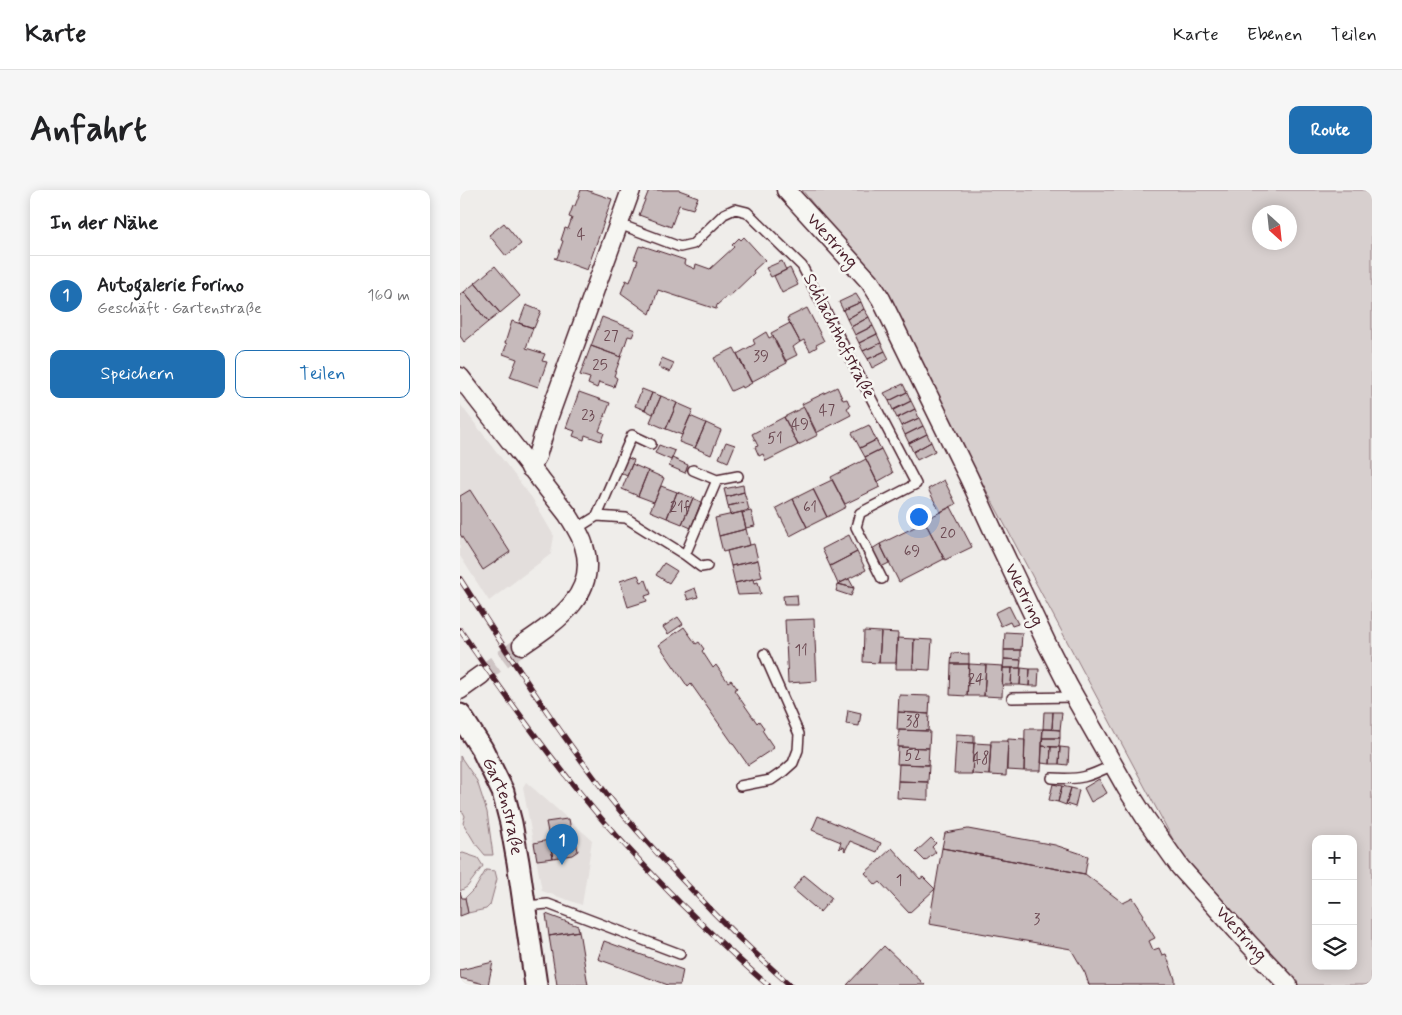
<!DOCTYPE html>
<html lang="de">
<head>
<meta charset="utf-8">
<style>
	:root { --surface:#fff; --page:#f6f6f6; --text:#202124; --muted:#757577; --line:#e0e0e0; --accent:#1f6fb2 }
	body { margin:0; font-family:Mynerve,sans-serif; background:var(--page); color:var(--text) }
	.controls { position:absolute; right:15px; bottom:15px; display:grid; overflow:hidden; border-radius:10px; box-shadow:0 2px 12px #0003 }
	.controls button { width:45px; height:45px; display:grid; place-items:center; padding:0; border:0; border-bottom:1px solid var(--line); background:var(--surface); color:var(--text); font:25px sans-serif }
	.compass { position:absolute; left:792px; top:15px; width:45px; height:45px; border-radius:50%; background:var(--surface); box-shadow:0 2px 12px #0003; rotate:153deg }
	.you { position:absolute; left:458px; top:326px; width:18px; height:18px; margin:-12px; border:4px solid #fff; border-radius:50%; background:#1a73e8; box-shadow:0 0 0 8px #1a73e833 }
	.badge { display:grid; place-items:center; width:32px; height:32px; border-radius:50%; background:var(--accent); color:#fff; font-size:16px; font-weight:700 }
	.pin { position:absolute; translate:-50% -41px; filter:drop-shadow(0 1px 2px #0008) }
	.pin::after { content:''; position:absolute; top:26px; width:18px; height:15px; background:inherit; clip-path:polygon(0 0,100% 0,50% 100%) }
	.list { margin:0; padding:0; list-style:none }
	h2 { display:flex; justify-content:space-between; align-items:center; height:65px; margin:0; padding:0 20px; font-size:21px }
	h2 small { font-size:16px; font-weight:400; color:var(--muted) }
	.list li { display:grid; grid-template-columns:32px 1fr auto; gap:15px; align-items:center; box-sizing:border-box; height:80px; padding:0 20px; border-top:1px solid var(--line) }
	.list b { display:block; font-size:19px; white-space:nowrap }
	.list p { margin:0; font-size:16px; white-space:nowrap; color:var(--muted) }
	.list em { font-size:16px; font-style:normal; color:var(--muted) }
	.actions { display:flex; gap:10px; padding:15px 20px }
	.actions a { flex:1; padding:11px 0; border:1px solid var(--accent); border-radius:10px; text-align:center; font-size:18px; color:var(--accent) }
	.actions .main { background:var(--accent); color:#fff }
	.icon { flex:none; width:28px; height:28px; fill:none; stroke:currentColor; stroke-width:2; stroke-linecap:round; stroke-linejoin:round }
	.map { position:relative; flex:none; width:912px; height:795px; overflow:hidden; border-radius:10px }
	header { display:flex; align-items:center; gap:30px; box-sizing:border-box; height:70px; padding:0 25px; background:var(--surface); border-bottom:1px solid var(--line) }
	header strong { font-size:24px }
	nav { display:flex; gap:28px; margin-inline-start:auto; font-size:18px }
	.intro { display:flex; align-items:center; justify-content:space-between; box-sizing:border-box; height:120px; padding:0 30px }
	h1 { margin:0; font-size:35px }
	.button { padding:12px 22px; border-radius:10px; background:var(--accent); color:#fff; font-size:18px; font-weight:700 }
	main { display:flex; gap:30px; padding:0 30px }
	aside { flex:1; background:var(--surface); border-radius:10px; box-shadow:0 2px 12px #0003 }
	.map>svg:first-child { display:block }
</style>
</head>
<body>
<header>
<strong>Karte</strong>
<nav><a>Karte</a><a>Ebenen</a><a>Teilen</a></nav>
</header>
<div class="intro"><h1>Anfahrt</h1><a class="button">Route</a></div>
<main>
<aside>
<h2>In der Nähe<small></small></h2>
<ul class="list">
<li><span class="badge">1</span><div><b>Autogalerie Forino</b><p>Geschäft · Gartenstraße</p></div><em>160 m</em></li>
</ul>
<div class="actions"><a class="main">Speichern</a><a>Teilen</a></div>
</aside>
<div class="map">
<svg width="912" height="795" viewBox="0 0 912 795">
	<rect width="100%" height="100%" fill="#efedea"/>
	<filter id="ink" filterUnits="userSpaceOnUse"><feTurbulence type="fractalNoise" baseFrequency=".02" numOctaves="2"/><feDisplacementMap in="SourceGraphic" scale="10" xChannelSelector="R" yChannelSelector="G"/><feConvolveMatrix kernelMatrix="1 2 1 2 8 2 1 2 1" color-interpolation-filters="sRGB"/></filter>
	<g filter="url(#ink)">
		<path fill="#e3dedc" d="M0,214L72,308L94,346L91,364L29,411L0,366Z
			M66,592L132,650L122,715L82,701L63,597Z"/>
		<path fill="#d7cfce" stroke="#90777c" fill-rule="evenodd" d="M342,0H912V791L908,795H838L803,760L725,672L414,90ZM799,22H829V52H799ZM856,649H893V776H856Z
			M0,566L17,591L27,622L33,665H25L15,653L3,633L5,626L3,622L0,621Z
			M3,663L18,668L23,676L7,697L0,701V664Z
			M26,680L35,681L37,689L30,715L26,719L8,723L5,708L16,697Z"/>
		<path fill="#c6babb" stroke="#4a1f2b" d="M121,0H126L152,9L127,80L94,68H97L103,51L101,50L105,38L108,39L112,28L109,27L113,16H115Z
			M189,0H219L238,7L233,19L219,15L211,37L179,25Z
			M44,33L61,54L46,66L29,45Z
			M284,47L305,70L293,81L294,83L269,107L267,106L257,115L256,119L198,100L190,124L161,103L166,90L170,92L178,70L174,69L179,56L183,57V56L225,70L224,74L235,79L236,74L250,79L274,57L272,55L279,48L281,50Z
			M322,71L326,80L311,87L306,78Z
			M35,76L60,106L40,123L15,93Z
			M330,78L338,95L322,103L314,86Z
			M15,93L40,123L28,132L4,102Z
			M4,102L28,132L4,152L0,146V105Z
			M396,104L401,112L383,120L379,112Z
			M401,112L404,119L387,129L383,120Z
			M66,115L81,121L74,138L59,133Z
			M347,118L364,151L356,155L357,157L350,161L344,150L340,152L327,128Z
			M404,119L409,127L391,137L387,129Z
			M142,127L175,140L172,147L168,146L161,167L131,156Z
			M409,127L413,136L395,145L391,137Z
			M52,131L73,138L66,158L85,164L82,171L87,172L78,197L50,187L57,169L43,164L47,154L45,153Z
			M330,133L340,152L333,157L337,165L325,171L311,143Z
			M413,136L417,144L399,153L395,145Z
			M306,142L309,148L313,146L327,173L291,192L277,164L295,154L293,150Z
			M417,144L421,153L403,161L399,153Z
			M421,153L425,161L408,169L403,161Z
			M131,156L161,167L154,186L157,188L154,197L139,192L137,198L128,194L130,188L120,185Z
			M274,158L292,193L283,198L282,196L271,201L254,168Z
			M425,161L429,169L412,178L408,169Z
			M202,168L214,173L210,182L198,177Z
			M443,194L447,202L429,211L424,203Z
			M377,197L383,210L387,209L390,216L387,218L391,225L356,243L342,214Z
			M182,199L192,203L185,220L175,216Z
			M119,202L150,213L139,241L144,243L141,251L125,245L124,250L113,246L115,241L106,238Z
			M447,202L451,211L433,220L429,211Z
			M192,203L201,206L193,224L185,220Z
			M201,206L217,213L206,239L190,232Z
			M451,211L455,219L437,228L433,220Z
			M217,213L233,220L222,245L206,239Z
			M344,217L358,245L338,255L324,227Z
			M455,219L459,228L441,236L437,228Z
			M230,226L246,233L235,258L219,252Z
			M324,227L338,255L306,271L303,264L299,266L295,257L298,256L292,244Z
			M459,228L463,236L445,245L441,236Z
			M246,233L261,240L251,265L235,258Z
			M409,235L416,250L400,258L392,243Z
			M463,236L467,244L449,253L445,245Z
			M467,244L471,252L453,262L449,253Z
			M416,250L421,259L405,267L400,258Z
			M266,252L275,255L268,272L259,268Z
			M471,252L475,261L457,270L453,262Z
			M199,255L215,261L211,270L195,263Z
			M421,259L433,283L417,292L405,267Z
			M165,267L174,270L167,286L159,282Z
			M212,268L228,275L225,283L209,276Z
			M406,269L420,297L385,314L371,287Z
			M172,274L188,281L178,306L162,299Z
			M188,281L204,288L194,312L178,306Z
			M372,290L386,317L367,327L353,299Z
			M484,290L496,314L480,322L468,299Z
			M283,295L284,302L266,307L264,299Z
			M201,296L217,302L207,328L190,321Z
			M353,299L367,327L347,337L333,309Z
			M10,300L50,362L23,380L0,344V306Z
			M217,302L233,308L222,334L207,328Z
			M284,302L287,312L268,316L266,307Z
			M233,308L241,312L231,338L222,334Z
			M333,309L347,337L330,346L316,318Z
			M287,312L289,320L270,325L268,316Z
			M491,317L512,357L485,370L464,330Z
			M291,321L295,336L286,338L282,323Z
			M282,322L286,339L259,346L255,328Z
			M465,332L484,369L439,392L420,354Z
			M286,339L290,355L263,362L259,346Z
			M389,345L397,362L370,376L362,359Z
			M294,354L298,370L271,376L267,361Z
			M420,354L429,373L421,377L412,359Z
			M397,362L406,380L378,394L370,376Z
			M298,370L302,387L275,393L271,376Z
			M204,373L217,381L209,393L196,385Z
			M178,385L181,392L186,390L191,404L185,406L187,411L168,417L160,391Z
			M293,389L294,393L298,392L301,404L278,405L275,393Z
			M389,389L394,398L378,394Z
			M378,394L394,398L391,406L376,401Z
			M235,398L238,407L228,410L225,402Z
			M337,405L338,415H324L323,406Z
			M549,416L558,434L552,436L550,432L541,436L535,423Z
			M218,427L223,434L208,444L203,437Z
			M354,429L357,491L328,493L325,430Z
			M224,437L236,454L239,452L244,459L242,461L253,478L256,475L268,492L271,490L277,498L274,500L297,533L299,531L304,538L302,540L314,558L288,575L231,494L228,497L199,455Z
			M404,441L421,442L419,473L403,472Z
			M421,442L438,443L436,473H419Z
			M545,442L562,443L561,460H544Z
			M437,448L454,449L453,479H436Z
			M454,449L472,450L470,480L453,479Z
			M544,460H561V470L544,469Z
			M492,463L509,464V474H491Z
			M544,469L561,470L560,478H543Z
			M491,474H509L507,506L490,505Z
			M509,474L526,475L524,506H507Z
			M526,475L543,476L542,507L524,506Z
			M543,478H552L551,495H542Z
			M552,478H561L560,495H551Z
			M561,478L570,479L569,496L560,495Z
			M570,479H579L578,496H569Z
			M439,505L470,506L469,524L438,522Z
			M388,520L401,523L399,536L386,534Z
			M438,522L469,524L468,541L437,540Z
			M584,522H593L592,539H583Z
			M593,522H602L600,540L592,539Z
			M565,539H583L581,581H564Z
			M583,539L600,540V548H582Z
			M439,540L470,541L469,558L438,557Z
			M496,544L514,545V553L496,552Z
			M582,548H600L599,557L582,556Z
			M548,549L565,550L564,581L547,580Z
			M531,551H548L546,586L529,585Z
			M496,552L514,553L512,584H494Z
			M514,553L531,554L529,585L512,584Z
			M582,556L591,557L590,574L581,573Z
			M438,557L469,558L468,575L437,574Z
			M591,557H600L599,574H590Z
			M600,557L609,558L608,575L599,574Z
			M439,574L469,575L468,592L438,591Z
			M639,589L647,603L631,612L624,598Z
			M438,591L468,592V610L437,608Z
			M593,594L602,596L598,612L589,610Z
			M602,596L611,598L606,615L598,612Z
			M611,598L619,600L615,617L606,614Z
			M358,626L421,653L417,662L390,651L385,661L384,660L385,658L381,657L380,659L379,658L381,652L352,640Z
			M107,629H109L112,646H115L118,661L112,665L93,668L86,632Z
			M508,639L595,655L628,666L625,684L482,658L485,643Z
			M471,648L476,653L472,657L476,662L465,671L456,662Z
			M89,650L93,668L77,670L74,653Z
			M432,658L460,689L463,687L475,699L449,723L420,692L416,695L405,683Z
			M482,658L625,684L663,713L673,708L684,725L682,726L695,748L689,751L693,760L699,758L702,765L706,764L715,789V795H629L625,783L611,759L469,734Z
			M344,685L372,708L360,722L333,699Z
			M0,702L2,708H5L8,723L0,726Z
			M86,724L118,736L119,741L89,746Z
			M119,741L128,795H97L89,746Z
			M144,751L223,780L220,795H208L138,769Z
			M424,756L465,795H387Z
			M33,772L28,795L0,788V780Z"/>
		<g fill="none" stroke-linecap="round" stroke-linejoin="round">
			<path stroke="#cec4c4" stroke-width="18" stroke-dasharray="18 9" stroke-linecap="butt" d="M21,485L62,455"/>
			<defs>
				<path id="service" d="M159,34L220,57L233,54L264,24L275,19L287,22L342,76L456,294L400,323L396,337L422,389
					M257,290L278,286
					M137,326L166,328L225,365L257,290L233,280
					M116,339L137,326L172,245L191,254
					M225,365L241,377L247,376
					M552,508L615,507
					M592,588C621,590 628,587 653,575
					M280,596L311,590L324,581L333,573L338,560L339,544L304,464
					M65,716L88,714L220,764"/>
				<path id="minor" d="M326,0L410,92L421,109L509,288L537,349L587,454L609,497L667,599L686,629L720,677L789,754L828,795
					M0,187L108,325C114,335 121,345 124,356C139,404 96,432 62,455
					M70,278L77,266L89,226L171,0
					M0,500L21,485"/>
				<g id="tertiary">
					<path id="s1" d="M0,525L22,559L43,602L51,633L58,672L76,795"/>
				</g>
			</defs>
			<use href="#service" stroke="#4a1f2b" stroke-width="12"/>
			<use href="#minor" stroke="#4a1f2b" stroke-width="21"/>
			<use href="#tertiary" stroke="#4a1f2b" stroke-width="25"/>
			<use href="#service" stroke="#f6f6f2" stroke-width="9"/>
			<use href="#minor" stroke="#f6f6f2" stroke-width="18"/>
			<use href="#tertiary" stroke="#f6f6f2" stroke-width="21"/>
			<defs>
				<path id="rail" d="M0,389C48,463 95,538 149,607C176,641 205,672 235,703C265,735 297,766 330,795
					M0,440C42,501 86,563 134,620C161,652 190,682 219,712C248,740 277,769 308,795"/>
			</defs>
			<use href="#rail" stroke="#4a1f2b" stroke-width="5.5"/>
			<use href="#rail" stroke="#f6f6f2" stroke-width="4" stroke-dasharray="11" stroke-linecap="butt"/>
		</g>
	</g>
	<g text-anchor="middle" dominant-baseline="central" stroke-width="5" stroke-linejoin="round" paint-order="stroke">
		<g font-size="15" fill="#69464f">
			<text x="121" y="45">4</text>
			<text x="151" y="147">27</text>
			<text x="301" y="167">39</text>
			<text x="140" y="176">25</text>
			<text x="367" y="221">47</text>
			<text x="128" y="226">23</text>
			<text x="340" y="235">49</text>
			<text x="315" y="249">51</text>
			<text x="220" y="318">21f</text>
			<text x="350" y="318">61</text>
			<text x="488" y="344">20</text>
			<text x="452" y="362">69</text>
			<text x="341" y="461">11</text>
			<text x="516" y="490">24</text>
			<text x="453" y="532">38</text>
			<text x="453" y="566">52</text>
			<text x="521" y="569">48</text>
			<text x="439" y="691">1</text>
			<text x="577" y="730">3</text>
		</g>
		<g font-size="18" fill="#4a1f2b" stroke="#f6f6f2">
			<text transform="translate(372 51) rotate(48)">Westring</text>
			<text transform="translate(379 146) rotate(63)">Schlachthofstraße</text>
			<text transform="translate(564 405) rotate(64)">Westring</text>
			<text stroke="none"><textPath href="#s1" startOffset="102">Gartenstraße</textPath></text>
			<text transform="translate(781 744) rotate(48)">Westring</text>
		</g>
	</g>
</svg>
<div class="controls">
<button>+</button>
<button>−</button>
<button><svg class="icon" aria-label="layers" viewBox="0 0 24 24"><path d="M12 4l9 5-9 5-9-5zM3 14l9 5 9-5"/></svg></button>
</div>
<svg class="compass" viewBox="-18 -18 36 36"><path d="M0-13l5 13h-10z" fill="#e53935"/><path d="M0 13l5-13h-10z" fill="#757577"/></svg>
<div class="you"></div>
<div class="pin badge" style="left:102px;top:675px">1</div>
</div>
</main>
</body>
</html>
